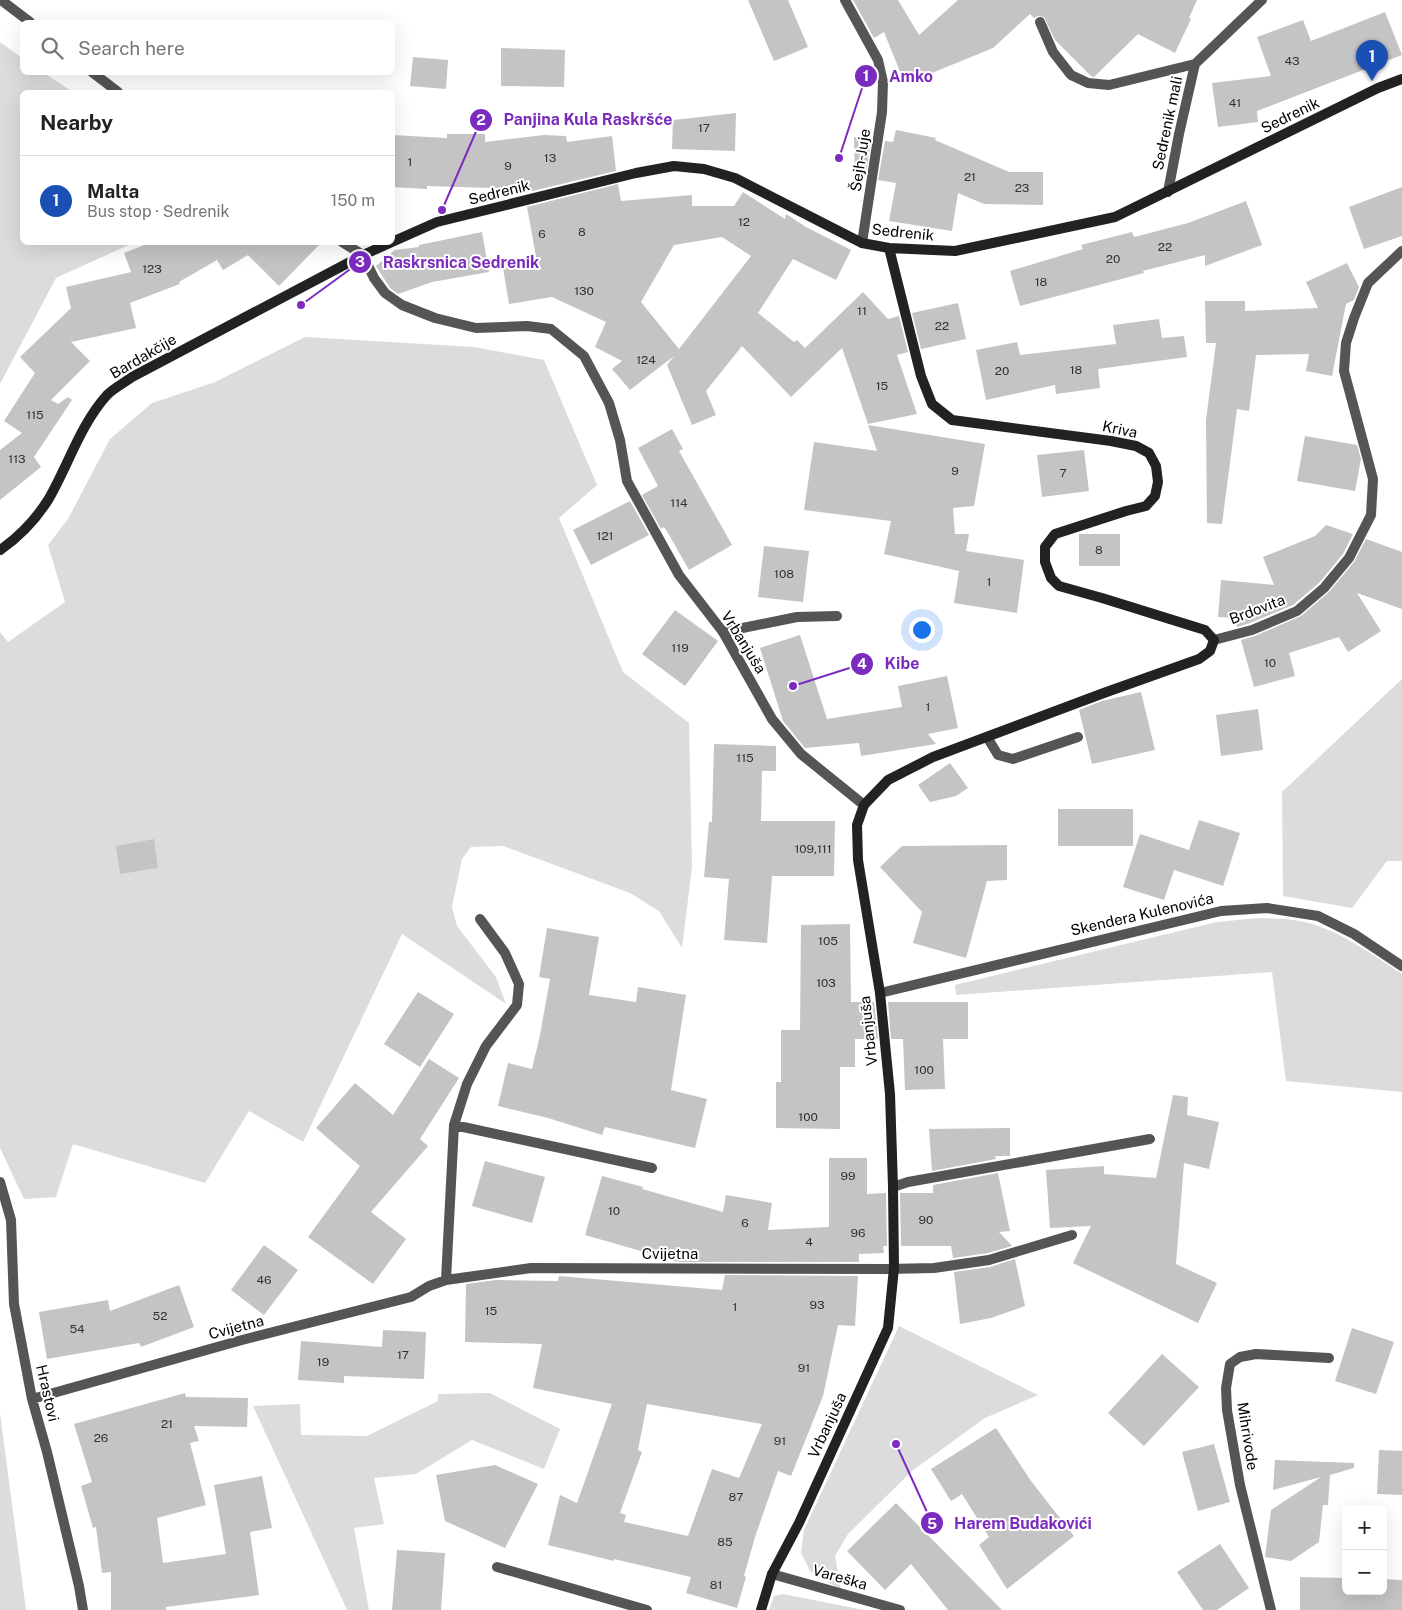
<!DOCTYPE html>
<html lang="en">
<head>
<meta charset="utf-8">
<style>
	:root { --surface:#fff; --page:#f2f2f2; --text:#222; --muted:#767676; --line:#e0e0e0; --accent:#2563eb }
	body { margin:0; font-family:"Public Sans",sans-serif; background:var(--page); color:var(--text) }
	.controls { position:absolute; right:15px; bottom:15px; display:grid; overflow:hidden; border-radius:8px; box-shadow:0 5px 20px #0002 }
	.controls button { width:45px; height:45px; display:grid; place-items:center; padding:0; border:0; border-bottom:1px solid var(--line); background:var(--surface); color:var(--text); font:25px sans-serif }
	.you { position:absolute; left:921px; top:629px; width:18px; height:18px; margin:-12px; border:4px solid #fff; border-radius:50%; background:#1a73e8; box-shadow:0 0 0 8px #1a73e833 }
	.badge { display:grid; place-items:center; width:32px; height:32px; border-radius:50%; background:var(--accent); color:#fff; font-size:16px; font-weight:700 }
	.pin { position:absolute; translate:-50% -41px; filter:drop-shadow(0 1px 2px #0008) }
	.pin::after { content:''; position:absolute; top:26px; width:18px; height:15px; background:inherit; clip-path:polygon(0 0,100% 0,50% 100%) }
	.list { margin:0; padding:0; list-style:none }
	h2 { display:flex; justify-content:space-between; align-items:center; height:65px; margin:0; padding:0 20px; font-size:21px }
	h2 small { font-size:16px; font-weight:400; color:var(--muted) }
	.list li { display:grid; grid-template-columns:32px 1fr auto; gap:15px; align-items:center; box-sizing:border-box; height:90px; padding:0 20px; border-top:1px solid var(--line) }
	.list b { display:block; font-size:19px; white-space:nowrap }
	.list p { margin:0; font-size:16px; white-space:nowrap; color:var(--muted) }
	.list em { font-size:16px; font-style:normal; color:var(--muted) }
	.icon { flex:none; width:28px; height:28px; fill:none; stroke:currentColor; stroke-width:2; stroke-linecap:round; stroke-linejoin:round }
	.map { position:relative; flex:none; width:1402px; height:1610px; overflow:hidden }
	.search { position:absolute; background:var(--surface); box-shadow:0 5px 20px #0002; left:20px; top:20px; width:375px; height:55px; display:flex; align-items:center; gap:12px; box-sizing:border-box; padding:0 18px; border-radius:8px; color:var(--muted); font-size:19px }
	.panel { position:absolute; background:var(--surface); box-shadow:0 5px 20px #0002; left:20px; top:90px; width:375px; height:155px; border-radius:8px }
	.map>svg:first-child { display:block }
</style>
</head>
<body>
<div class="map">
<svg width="1402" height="1610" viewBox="0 0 1402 1610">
	<rect width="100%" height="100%" fill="#fff"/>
	<path fill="#dcdcdc" d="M0,42L22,58V72L44,73L73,92H22V242L133,243L56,278L0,384Z
		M305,337L474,347L544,360L597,485L559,518L623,672L689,723L692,867L682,948L659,911L630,893L503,846L471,847L462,859L452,907L457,926L496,977L506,1004L402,934L303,1142L249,1111L205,1183L73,1144L56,1197L24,1199L0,1148V632L8,642L65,602L48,545L68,519L110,439L152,403L215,382Z
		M1402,679V861H1387L1352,908L1283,896L1282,792Z
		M1258,918C1271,919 1286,918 1300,921C1337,928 1371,954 1402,974V1092L1286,1081L1272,972L956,995L955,985L1217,922Z
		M899,1326L1038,1395L985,1418L912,1471L848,1534L835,1556L841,1590L810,1571L801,1553L804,1530Z
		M490,1393L560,1429L544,1469L472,1440L416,1474L374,1478L384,1524L354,1528L369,1610H347L253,1406L300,1404L301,1435L367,1436L438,1401V1394Z
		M0,1413L26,1610H0Z
		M783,1594L864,1610H769L774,1596Z"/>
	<path fill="#c4c4c4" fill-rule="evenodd" d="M748,0H788L808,47L774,61Z
		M853,0H898L919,35L958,0H1197L1189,18L1191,19L1175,53L1138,34L1094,77L1091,76L1055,40L1044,17L1038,16L1034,18L1030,14L993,48L905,84L884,32L874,38Z
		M1385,12L1402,55L1257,111L1258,122L1218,127L1212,83L1271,76L1257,37L1303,20L1311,41Z
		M501,48L565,50L564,87L501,86Z
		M413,57L448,60L446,89L410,86Z
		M736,113L735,151L672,149L673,120Z
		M896,130L936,138L935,140L1009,172H1043V205L984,204L958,193L952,231L889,221L896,183L878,180L885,141L893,142Z
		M447,134H485V142L544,135L566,136L567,142L612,136L616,171L524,193L523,187L490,188L427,186V189L392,187V135L447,138Z
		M854,137L871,139L865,179L855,177Z
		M618,184L621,201L692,195V206H734L743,192L785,219L786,214L806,227L851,250L836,280L793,259L758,313L794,342L797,340L805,348L863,292L888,319L899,316L908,352L897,355L917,414L868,424L842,348L791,397L742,346L706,391L716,415L692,425L667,365L674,356L630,390L612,369L622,361L595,347L606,322L552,297L509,304L503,268L537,262L527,207ZM722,237L751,256L679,349L641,302L674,245Z
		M1402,187V236L1364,249L1349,207Z
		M1246,201L1262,245L1205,266V255L1143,271L1144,273L1020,306L1010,271L1083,249L1081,245L1132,232L1134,237L1188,223Z
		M482,232L489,272L432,282L398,294L390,288L376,266L395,250L419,247V245Z
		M152,242H322L279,286L248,255L223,270L217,260L179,282L180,284L130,303L136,328L71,342L90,361L51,400L58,404L68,397L72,400L34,457L41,467L0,500V450L22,433L4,421L35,373L20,357L71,308L66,287L131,272L124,253Z
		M1347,263L1359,287L1354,300L1346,304L1332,376L1306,371L1309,354L1256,355L1249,411L1237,409L1222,524L1207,523L1206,420L1216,343H1206L1205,301H1245V311L1318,308L1306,282Z
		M958,303L966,339L921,349L912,313Z
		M1159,319L1162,338L1184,336L1187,357L1098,369L1100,388L1056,394L1055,385L986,400L976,350L1017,342L1020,355L1116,344L1113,325Z
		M868,425L985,444L974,506L953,508L955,534H969L966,551L1024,560L1017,613L954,603L959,571L884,554L891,521L804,510L814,442L877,451Z
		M672,429L683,449L679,451L732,545L689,570L668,533L664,527L661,529L642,495L658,486L638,448Z
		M1305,436L1357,445L1361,459L1355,491L1297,481Z
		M1084,450L1089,491L1042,497L1037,455Z
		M630,501L649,535L591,565L573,530Z
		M1326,525L1353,534L1343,554L1319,583L1293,605L1250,623L1237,627L1235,618L1218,617L1221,580L1274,585L1263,557L1315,536Z
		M1079,534H1120V566H1079Z
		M1366,539L1402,552V609L1357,593L1381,631L1348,652L1339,637L1289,653L1295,676L1254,687L1241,640L1255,636L1301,616L1329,592L1354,562Z
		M764,546L809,551L803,602L758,597Z
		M675,610L718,641L685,686L642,654Z
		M800,635L827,719L902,707L898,686L947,676L958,728L928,734L936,744L861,756L859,743L805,748L783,721L760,648Z
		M1141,692L1155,750L1092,764L1079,710L1102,701Z
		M1258,709L1263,750L1221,756L1216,715Z
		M714,744L776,746V771H762L761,821H835L834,876H772L767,943L724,940L729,879L704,877L709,822H712Z
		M950,763L968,788L956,796L930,802L918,785Z
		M1058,809H1133V846H1058Z
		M1199,820L1240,833L1223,886L1174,870L1164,900L1123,887L1140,834L1189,850Z
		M154,839L158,868L120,874L116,846Z
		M1007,845V880L987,881L966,958L913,943L922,912L880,867L902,846Z
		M850,924L851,1002H874L878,1039H855V1067H840V1129L776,1128V1082H781V1030H800L801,925Z
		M547,928L599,937L589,995L636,1002L638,987L686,995L671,1090L707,1099L695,1148L605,1127L602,1135L548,1118L498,1106L508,1063L532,1069L540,1035L550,979L539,977Z
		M418,992L454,1014L420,1067L384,1044Z
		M888,1002H968V1039H943L945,1089L905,1090L903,1039H891Z
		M429,1059L459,1078L420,1139L428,1146L371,1212L406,1239L373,1284L308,1237L360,1166L316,1128L355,1083L393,1115Z
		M1173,1095L1188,1097L1187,1115L1219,1122L1209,1169L1184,1163L1176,1264L1217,1283L1198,1323L1073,1263L1091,1226L1050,1228L1046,1170L1104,1166V1174L1156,1178Z
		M1010,1128V1156H995L996,1159L932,1171L929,1129Z
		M829,1158H867V1194L886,1193L887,1246H883L884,1253L859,1254V1262H679L585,1235L602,1176L643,1187L642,1189L723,1212L726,1195L772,1203L768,1230L829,1227Z
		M485,1161L545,1177L532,1223L472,1206Z
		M998,1173L1010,1231L999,1232L1012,1246L988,1253L953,1258L951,1246H901L900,1193H933V1185Z
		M264,1245L298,1270L264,1315L231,1290Z
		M1015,1259L1025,1306L991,1318L960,1324L954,1272L990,1267Z
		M725,1275L858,1276L855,1326L838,1325L823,1396L791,1476L778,1471L755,1537L744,1576L746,1577L737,1608L686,1593L691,1577L614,1559V1561L548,1545L560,1495L577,1503L612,1404L533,1388L542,1344L465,1342L466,1284L496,1280L558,1281L559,1276L722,1290ZM647,1404L762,1424L739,1478L712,1469L688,1536L624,1522L626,1515L620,1513L642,1452L638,1450Z
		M179,1285L194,1327L141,1347L139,1343L47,1359L39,1312L108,1300L110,1311Z
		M1352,1328L1394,1342L1376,1394L1335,1381Z
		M383,1330L426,1332L424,1379L344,1376V1383L298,1380L301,1341L382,1347Z
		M1162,1354L1199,1387L1144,1446L1108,1413Z
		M185,1393L186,1397L248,1398L247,1427L194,1426L199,1441L190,1443L206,1505L157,1518L163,1563L226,1554L214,1485L262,1476L272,1528L250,1532L259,1595L166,1607V1610H111V1572L102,1573L96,1527L93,1528L81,1486L92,1482L74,1424Z
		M996,1428L1031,1481L1074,1536L1007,1589L979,1545L989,1537L962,1494L951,1501L931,1469Z
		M1214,1444L1230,1502L1198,1511L1182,1452Z
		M1379,1450L1402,1451V1495L1377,1494Z
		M1275,1460L1354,1463V1468L1330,1475L1328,1505H1323L1319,1542L1291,1561L1265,1557L1271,1510L1321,1477L1273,1490Z
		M495,1465L538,1484L505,1548L445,1521L436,1475Z
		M896,1503L916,1523L1002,1610H948L911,1564L885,1590L847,1551Z
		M1220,1544L1249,1588L1217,1610H1203L1177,1572Z
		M397,1550L445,1553L441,1610H392Z
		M1300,1577L1346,1578V1591H1383V1579L1402,1580V1610H1300Z"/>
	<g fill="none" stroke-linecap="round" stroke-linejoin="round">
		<path stroke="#555" stroke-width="10" d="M723,632L797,617L837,616
			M987,737L998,755L1013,759L1078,737"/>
		<path stroke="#555" stroke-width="10" d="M1,0L30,22
			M845,0L878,60L883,82L882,112L862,243
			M1040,22L1053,52L1071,75L1088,83L1109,85L1195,64
			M92,72L118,92
			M1168,192L1179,134L1195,64L1262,0
			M342,242L363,255L374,278L385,293L402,305L435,318L476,328L527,326L551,329L584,356L609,403L620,440L627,481L679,575L723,632L772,719L801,754L864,805
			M1214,640L1252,630L1297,611L1324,588L1349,558L1371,515L1373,479L1344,371L1346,343L1354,318L1368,283L1402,251
			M880,993L1221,911L1267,908L1318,916L1354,934L1402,966
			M454,1125L652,1168
			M0,1182L11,1220L14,1304L32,1399L47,1452L79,1586L83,1610
			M893,1187L908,1182L1150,1139
			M446,1280L454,1125L467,1084L486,1046L517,1005L519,984L505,953L480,919
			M32,1399L242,1340L411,1297L429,1286L446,1280L531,1268L888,1269L934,1268L989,1260L1072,1235
			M497,1567L647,1610
			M772,1574L900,1610
			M1271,1610L1240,1485L1227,1410L1226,1388L1230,1364L1240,1357L1256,1354L1329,1358"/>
		<path stroke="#222" stroke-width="10" d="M392,242L437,222L636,173L674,166L704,169L735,178L862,243L889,248L955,251L1115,217L1378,88L1402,79
			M0,550C19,537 36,519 48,500C68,466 80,425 107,395C114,388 124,383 132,377L363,255L392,242
			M761,1610L772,1574L799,1523L888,1328L894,1268L893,1187L890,1094L880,993L858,860L857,825L864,805L888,780L933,757L1101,694L1199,659L1210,651L1214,640L1205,630L1102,598L1059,586L1051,578L1045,562V547L1055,534L1126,511L1146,506L1155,496L1158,482L1156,466L1149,453L1136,446L1111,441L952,420L932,404L921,376L889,248"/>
	</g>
	<g text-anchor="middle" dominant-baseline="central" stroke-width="4" stroke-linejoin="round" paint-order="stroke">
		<g font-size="12" fill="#313131">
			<text x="1292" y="61">43</text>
			<text x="1235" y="103">41</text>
			<text x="704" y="128">17</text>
			<text x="550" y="158">13</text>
			<text x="410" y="162">1</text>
			<text x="508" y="166">9</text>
			<text x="970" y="177">21</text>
			<text x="1022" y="188">23</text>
			<text x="744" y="222">12</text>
			<text x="582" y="232">8</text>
			<text x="542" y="234">6</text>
			<text x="1165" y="247">22</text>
			<text x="1113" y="259">20</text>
			<text x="152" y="269">123</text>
			<text x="1041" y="282">18</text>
			<text x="584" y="291">130</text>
			<text x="862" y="311">11</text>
			<text x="942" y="326">22</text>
			<text x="646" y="360">124</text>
			<text x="1076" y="370">18</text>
			<text x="1002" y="371">20</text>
			<text x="882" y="386">15</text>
			<text x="35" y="415">115</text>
			<text x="17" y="459">113</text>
			<text x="955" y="471">9</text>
			<text x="1063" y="473">7</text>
			<text x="679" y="503">114</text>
			<text x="605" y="536">121</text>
			<text x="1099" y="550">8</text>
			<text x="784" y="574">108</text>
			<text x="989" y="582">1</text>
			<text x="680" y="648">119</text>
			<text x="1270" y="663">10</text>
			<text x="928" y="707">1</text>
			<text x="745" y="758">115</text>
			<text x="813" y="849">109,111</text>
			<text x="828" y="941">105</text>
			<text x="826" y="983">103</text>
			<text x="924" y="1070">100</text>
			<text x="808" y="1117">100</text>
			<text x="848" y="1176">99</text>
			<text x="614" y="1211">10</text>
			<text x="926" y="1220">90</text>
			<text x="745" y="1223">6</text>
			<text x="858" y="1233">96</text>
			<text x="809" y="1242">4</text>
			<text x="264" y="1280">46</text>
			<text x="817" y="1305">93</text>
			<text x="735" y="1307">1</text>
			<text x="491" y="1311">15</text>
			<text x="160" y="1316">52</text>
			<text x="77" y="1329">54</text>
			<text x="403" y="1355">17</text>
			<text x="323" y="1362">19</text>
			<text x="804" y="1368">91</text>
			<text x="167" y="1424">21</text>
			<text x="101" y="1438">26</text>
			<text x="780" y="1441">91</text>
			<text x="736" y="1497">87</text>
			<text x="725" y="1542">85</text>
			<text x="716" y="1585">81</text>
		</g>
		<g font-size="15" fill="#000" stroke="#fff">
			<text transform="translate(1290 115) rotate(-26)">Sedrenik</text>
			<text transform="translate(1167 123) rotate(-78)">Sedrenik mali</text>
			<text transform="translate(860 160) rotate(-81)">Šejh-Juje</text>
			<text transform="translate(499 192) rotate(-14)">Sedrenik</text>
			<text transform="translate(903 232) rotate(6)">Sedrenik</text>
			<text transform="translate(143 356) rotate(-30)">Bardakčije</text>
			<text transform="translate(1120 429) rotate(12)">Kriva</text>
			<text transform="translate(1257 609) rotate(-21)">Brdovita</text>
			<text transform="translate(744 642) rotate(58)">Vrbanjuša</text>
			<text transform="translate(1142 914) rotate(-13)">Skendera Kulenovića</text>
			<text transform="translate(868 1031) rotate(-96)">Vrbanjuša</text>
			<text x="670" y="1253">Cvijetna</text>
			<text transform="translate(236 1327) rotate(-15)">Cvijetna</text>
			<text transform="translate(48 1393) rotate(77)">Hrastovi</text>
			<text transform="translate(827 1425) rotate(-65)">Vrbanjuša</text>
			<text transform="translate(1248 1436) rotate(81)">Mihrivode</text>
			<text transform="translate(840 1577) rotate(16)">Vareška</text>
		</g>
	</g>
	<path fill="none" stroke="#7b2cbf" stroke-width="2" d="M839 158L866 76M442 210L481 120M301 305L360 262M793 686L862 664M896 1444L932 1523"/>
	<g fill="#7b2cbf" stroke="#fff" stroke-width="2">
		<circle cx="839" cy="158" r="5"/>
		<circle cx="442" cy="210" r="5"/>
		<circle cx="301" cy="305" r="5"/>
		<circle cx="793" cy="686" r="5"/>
		<circle cx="896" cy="1444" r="5"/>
		<circle cx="866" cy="76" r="12"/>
		<circle cx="481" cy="120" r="12"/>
		<circle cx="360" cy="262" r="12"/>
		<circle cx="862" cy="664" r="12"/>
		<circle cx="932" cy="1523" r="12"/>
	</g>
	<g font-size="15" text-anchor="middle" font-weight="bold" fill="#fff">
		<text x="866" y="81">1</text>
		<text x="481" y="125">2</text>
		<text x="360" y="267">3</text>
		<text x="862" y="669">4</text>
		<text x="932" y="1529">5</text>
	</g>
	<g font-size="16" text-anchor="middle" font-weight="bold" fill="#7b2cbf" stroke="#fff" stroke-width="4" stroke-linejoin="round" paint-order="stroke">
		<text x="911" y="82">Amko</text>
		<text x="588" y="125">Panjina Kula Raskršće</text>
		<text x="461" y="268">Raskrsnica Sedrenik</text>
		<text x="902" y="669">Kibe</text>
		<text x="1023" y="1529">Harem Budakovići</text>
	</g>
</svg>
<div class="controls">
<button>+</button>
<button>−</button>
</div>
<div class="you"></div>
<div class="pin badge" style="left:1372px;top:81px;background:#1a4fb4">1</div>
<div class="search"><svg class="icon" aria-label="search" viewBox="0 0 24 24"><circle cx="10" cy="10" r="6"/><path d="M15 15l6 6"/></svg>Search here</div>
<section class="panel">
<h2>Nearby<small></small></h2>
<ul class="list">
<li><span class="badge" style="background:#1a4fb4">1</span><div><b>Malta</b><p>Bus stop · Sedrenik</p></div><em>150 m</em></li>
</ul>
</section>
</div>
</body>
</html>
